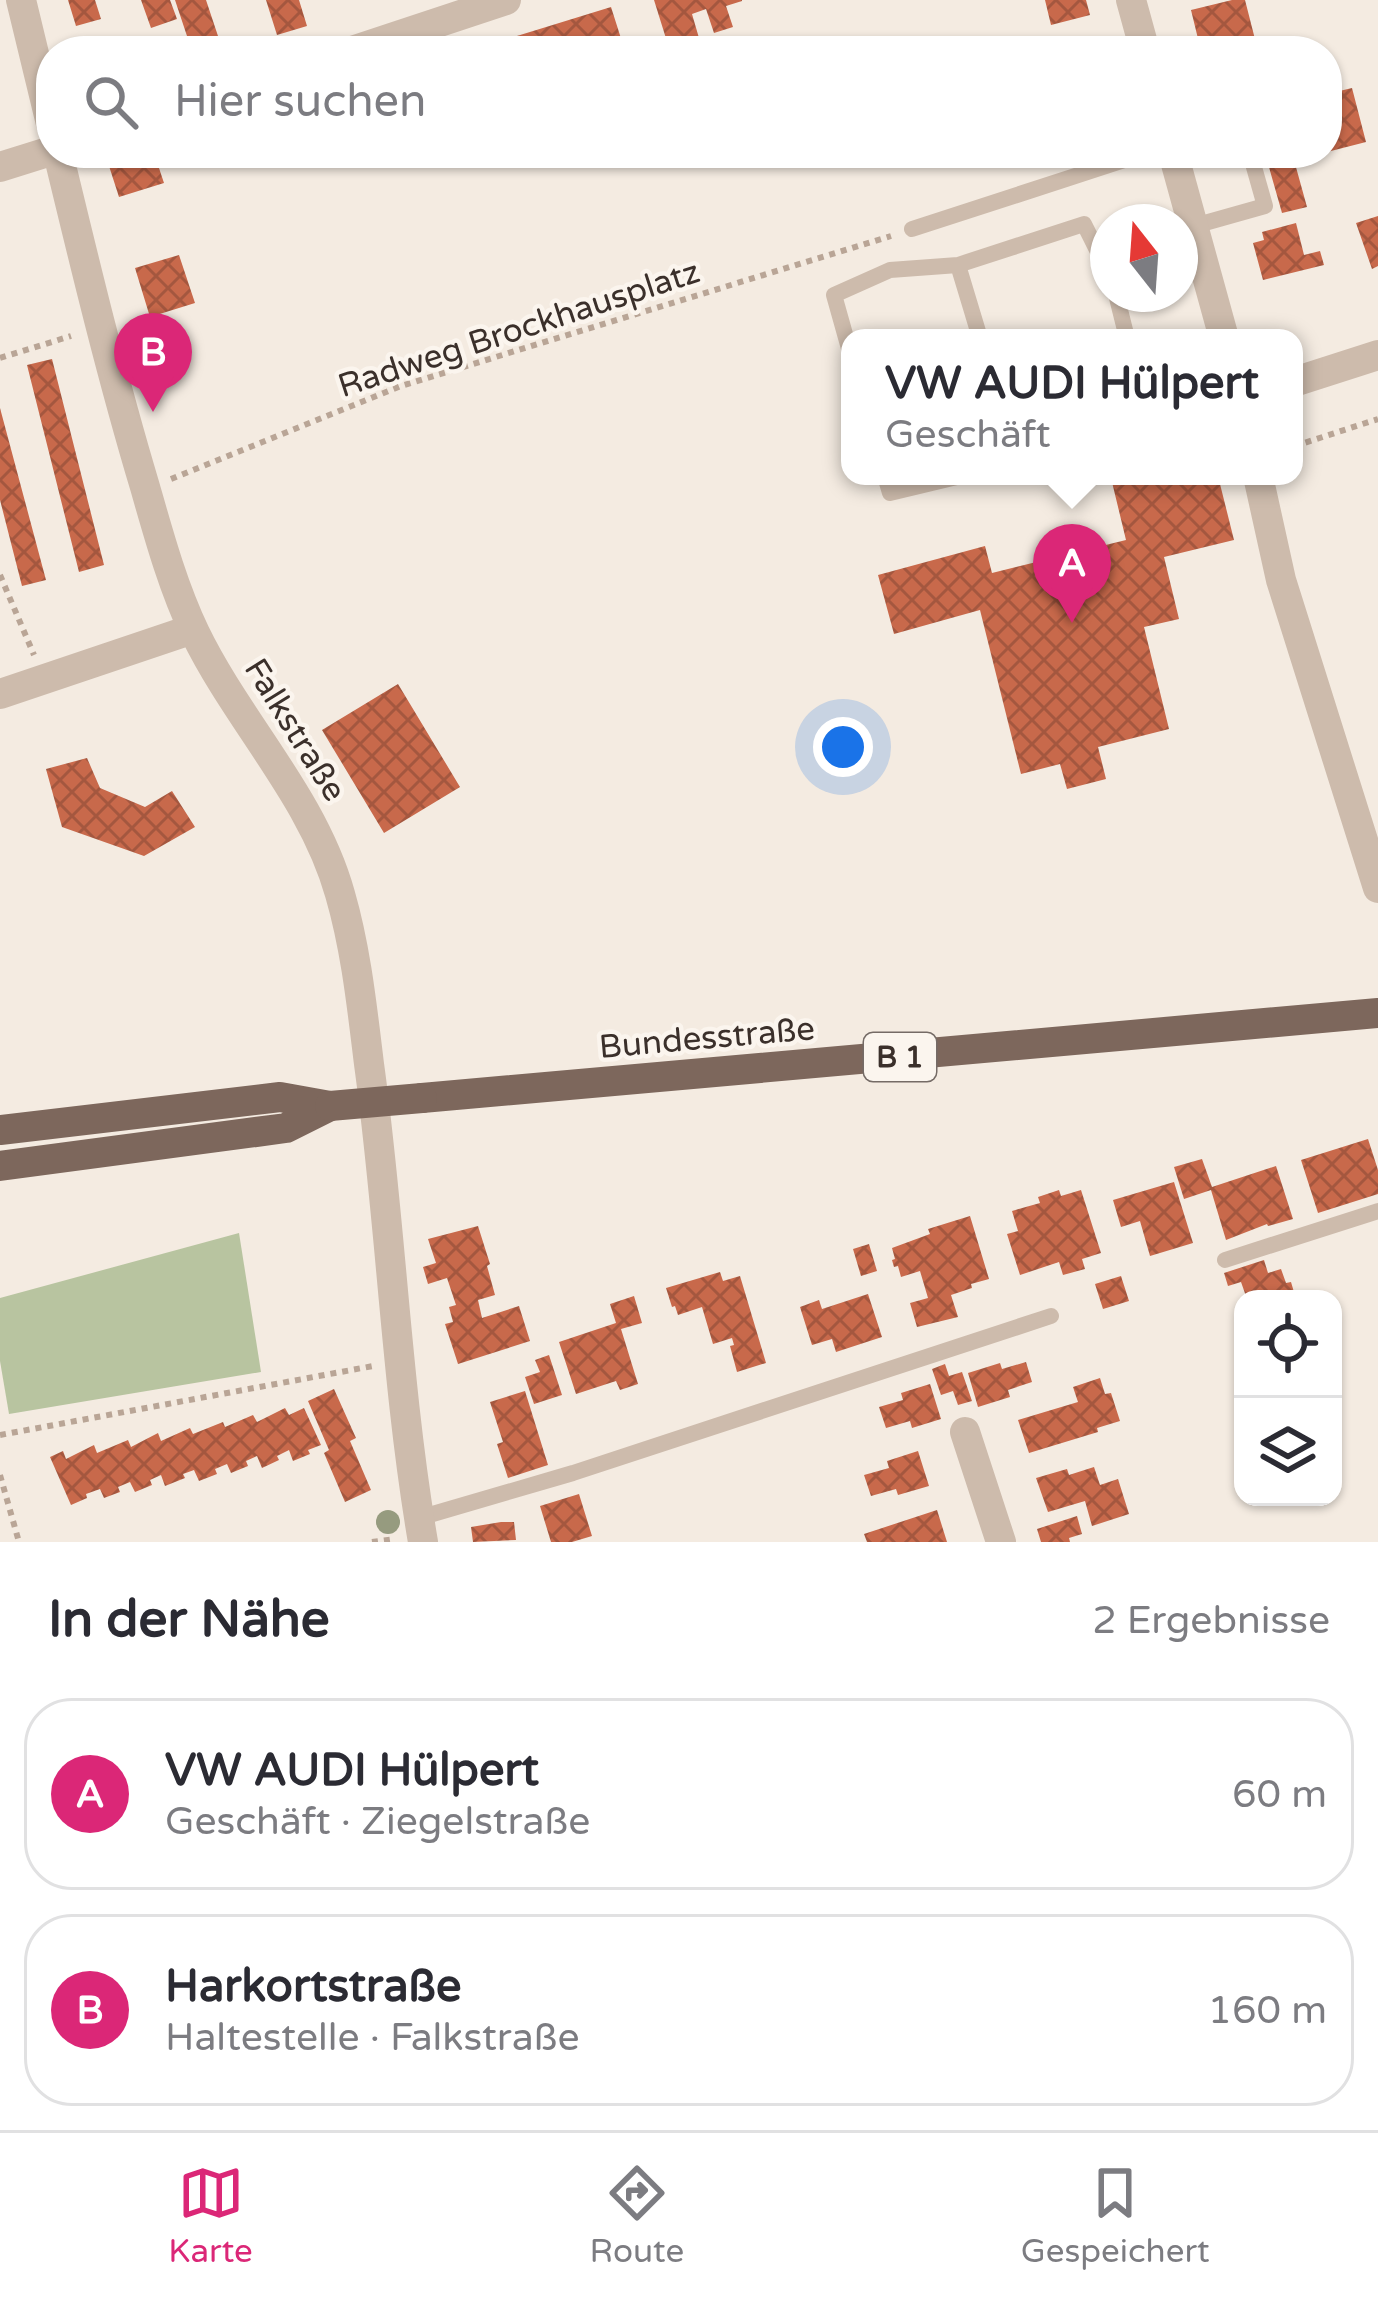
<!DOCTYPE html>
<html lang="de">
<head>
<meta charset="utf-8">
<style>
	:root { --surface:#fff; --page:#f2f2f3; --text:#2b2b33; --muted:#7c7c81; --line:#e1e1e2; --accent:#db2777 }
	body { margin:0; font-family:"Varela Round",sans-serif; background:var(--page); color:var(--text) }
	.controls { position:absolute; right:36px; bottom:36px; display:grid; overflow:hidden; border-radius:24px; box-shadow:0 3px 9px #0004 }
	.controls button { width:108px; height:108px; display:grid; place-items:center; padding:0; border:0; border-bottom:3px solid var(--line); background:var(--surface); color:var(--text); font:60px sans-serif }
	.compass { position:absolute; left:1090px; top:204px; width:108px; height:108px; border-radius:50%; background:var(--surface); box-shadow:0 3px 9px #0004; rotate:343deg }
	.you { position:absolute; left:843px; top:747px; width:42px; height:42px; margin:-30px; border:9px solid #fff; border-radius:50%; background:#1a73e8; box-shadow:0 0 0 18px #1a73e833 }
	.badge { display:grid; place-items:center; width:78px; height:78px; border-radius:50%; background:var(--accent); color:#fff; font-size:39px; font-weight:700 }
	.pin { position:absolute; translate:-50% -99px; filter:drop-shadow(0 3px 6px #0008) }
	.pin::after { content:''; position:absolute; top:63px; width:42px; height:36px; background:inherit; clip-path:polygon(0 0,100% 0,50% 100%) }
	.popup { position:absolute; left:841px; top:329px; width:462px; height:156px; box-sizing:border-box; display:grid; place-content:center; border-radius:24px; background:var(--surface); filter:drop-shadow(0 3px 9px #0005); font-size:39px; white-space:nowrap; color:var(--muted) }
	.popup b { font-size:45px; color:var(--text) }
	.popup::after { content:''; position:absolute; left:50%; top:100%; margin-left:-24px; border:24px solid transparent; border-top-color:var(--surface) }
	.list { margin:0; padding:0; list-style:none }
	h2 { display:flex; justify-content:space-between; align-items:center; height:156px; margin:0; padding:0 48px; font-size:51px }
	h2 small { font-size:39px; font-weight:400; color:var(--muted) }
	.list li { display:grid; grid-template-columns:78px 1fr auto; gap:36px; align-items:center; box-sizing:border-box; height:192px; margin:0 24px 24px; padding:0 24px; border:3px solid var(--line); border-radius:48px }
	.list b { display:block; font-size:45px; white-space:nowrap }
	.list p { margin:0; font-size:39px; white-space:nowrap; color:var(--muted) }
	.list em { font-size:39px; font-style:normal; color:var(--muted) }
	.icon { flex:none; width:66px; height:66px; fill:none; stroke:currentColor; stroke-width:2; stroke-linecap:round; stroke-linejoin:round }
	.map { position:relative; flex:none; width:1378px; height:1542px; overflow:hidden }
	.search { position:absolute; background:var(--surface); box-shadow:0 3px 9px #0004; left:36px; right:36px; top:36px; height:132px; display:flex; align-items:center; gap:30px; box-sizing:border-box; padding:0 42px; border-radius:48px; color:var(--muted); font-size:45px }
	.sheet { height:588px; background:var(--surface) }
	nav { display:flex; justify-content:space-around; align-items:center; box-sizing:border-box; height:168px; border-top:3px solid var(--line); background:var(--surface); font-size:33px; color:var(--muted) }
	nav a { display:grid; justify-items:center; gap:6px }
	nav .on { color:var(--accent) }
	.map>svg:first-child { display:block }
</style>
</head>
<body>
<div class="map">
<svg width="1378" height="1542" viewBox="0 0 1378 1542">
	<defs>
		<pattern id="building-cross-hatch" width="8" height="8" patternUnits="userSpaceOnUse" patternTransform="scale(3)"><rect width="8" height="8" fill="#c8694b"/><path d="M0 0l8 8M0 8l8-8" fill="none" stroke="#a4573f"/></pattern>
	</defs>
	<rect width="100%" height="100%" fill="#f4ebe1"/>
	<path fill="#b8c4a0" d="M239,1233L261,1372L9,1414L0,1361V1298Z"/>
	<path fill="url(#building-cross-hatch)" d="M68,0H95L101,19L76,26Z
		M141,0H170L177,19L151,28Z
		M175,0H206L223,51H192Z
		M266,0H299L307,26L277,35Z
		M654,0H742V1L726,6L733,27L714,33L706,9L692,14L699,38L669,48Z
		M1045,0H1086L1090,15L1051,25Z
		M1232,0H1245L1258,51H1201L1191,10Z
		M611,7L625,51H595L593,47L581,51H508L504,40Z
		M1352,88L1366,142L1327,152V94Z
		M146,153H154L164,183L119,197L109,166Z
		M194,153H243V154L199,168Z
		M1265,153H1317L1294,160L1307,207L1282,213Z
		M1378,216V266L1372,269L1356,223Z
		M1296,223L1304,255L1320,251L1324,265L1263,280L1253,243L1264,240L1262,232Z
		M179,255L195,303L150,317L135,268Z
		M52,359L104,565L79,572L27,365Z
		M0,408L46,580L22,586L0,500Z
		M1136,476H1218L1234,540L1164,557L1179,619L1144,627L1169,729L1098,747L1106,779L1067,789L1060,764L1021,774L980,610L894,634L878,575L985,546L992,573L1126,540L1112,482Z
		M398,684L460,787L384,833L322,730Z
		M87,758L100,788L145,807L172,791L195,827L144,856L62,827L46,769Z
		M1368,1139L1378,1170V1194L1318,1213L1301,1160Z
		M1202,1159L1212,1187L1276,1166L1293,1219L1268,1226L1267,1224L1226,1240L1211,1190L1184,1199L1174,1167Z
		M1174,1182L1193,1243L1150,1256L1140,1221L1121,1227L1113,1200Z
		M1059,1190L1061,1196L1081,1190L1101,1253L1082,1259L1085,1269L1063,1275L1059,1262L1020,1275L1007,1234L1018,1231L1012,1211L1040,1203L1038,1197Z
		M970,1216L989,1279L971,1284L972,1288L951,1295L958,1317L917,1327L910,1303L928,1298L920,1271L901,1277L898,1266L894,1267L892,1260L895,1259L892,1248L930,1234L928,1229Z
		M478,1226L490,1264L487,1266L495,1295L478,1300L482,1318L519,1306L530,1341L458,1364L445,1324L453,1322L449,1307L456,1305L447,1278L428,1284L423,1267L436,1263L428,1239Z
		M869,1244L877,1271L861,1276L853,1249Z
		M1264,1260L1268,1273L1281,1269L1286,1283L1291,1282L1296,1299H1247L1241,1282L1228,1286L1224,1273Z
		M720,1272L723,1281L740,1276L766,1363L737,1372L730,1346L734,1345L732,1338L713,1344L702,1307L678,1315L675,1306L672,1307L666,1288Z
		M1121,1276L1129,1301L1103,1309L1095,1284Z
		M868,1294L882,1337L836,1352L832,1339L812,1345L800,1307L819,1300L822,1309Z
		M634,1296L642,1323L621,1329L638,1384L620,1390L616,1381L576,1394L559,1342L616,1323L610,1304Z
		M549,1355L562,1395L534,1404L525,1377L540,1372L535,1360Z
		M1026,1362L1032,1382L1008,1390L1010,1397L978,1407L968,1373L1000,1363L1002,1369Z
		M945,1364L949,1376L962,1372L972,1401L958,1405L953,1391L941,1395L932,1369Z
		M1100,1378L1105,1394L1111,1393L1120,1421L1097,1428L1098,1432L1029,1453L1018,1420L1078,1402L1073,1387Z
		M930,1384L941,1419L912,1428L910,1421L886,1428L879,1407L903,1400L901,1393Z
		M334,1389L356,1438L350,1441L371,1490L345,1502L324,1453L329,1450L308,1401Z
		M525,1391L548,1465L508,1478L497,1444L503,1442L490,1402Z
		M285,1408L289,1415L304,1408L321,1445L308,1450L310,1454L293,1461L289,1450L277,1456L279,1460L262,1468L257,1456L246,1461L248,1466L231,1473L227,1464L215,1469L217,1474L199,1481L194,1470L183,1474L185,1478L165,1486L161,1475L150,1480L152,1485L135,1492L130,1482L118,1487L120,1492L104,1498L100,1489L86,1494L87,1498L71,1505L50,1457L63,1451L66,1459L94,1445L97,1453L128,1440L131,1447L158,1433L161,1441L190,1428L193,1434L223,1422L225,1427L253,1415L257,1422Z
		M918,1451L929,1486L898,1495L896,1489L871,1496L864,1475L889,1468L887,1461Z
		M1094,1467L1100,1485L1118,1479L1129,1514L1092,1526L1085,1501L1048,1512L1036,1478L1067,1469L1069,1475Z
		M579,1494L592,1536L572,1542H551L540,1506Z
		M937,1510L947,1542H867L864,1534Z
		M1077,1516L1082,1534L1069,1538L1070,1542H1041L1037,1529Z
		M501,1522H514L516,1540L473,1542L471,1527Z"/>
	<g fill="none" stroke-linecap="round" stroke-linejoin="round">
		<path stroke="#b9a596" stroke-width="6" stroke-dasharray="6 6" stroke-linecap="butt" d="M0,358L71,336
			M1294,442L1301,444L1378,419
			M171,479L401,386L891,236
			M0,575L34,655
			M0,1435L373,1366
			M0,1475L19,1542
			M372,1542L395,1539"/>
		<path stroke="#cdbbac" stroke-width="16" d="M1194,226L1265,206L1250,153
			M912,229L1146,153
			M958,265L1084,224L1108,272
			M1116,294L1127,338
			M850,352L834,295L890,270L958,265L980,338
			M885,476L890,493L961,476
			M1225,1260L1378,1211
			M419,1518L573,1473L1051,1316"/>
		<path stroke="#cdbbac" stroke-width="30" d="M21,0L51,124
			M1131,0L1145,51
			M352,51L506,0
			M58,153C85,265 112,377 145,487C159,536 173,587 195,633C238,722 313,797 340,894C356,949 362,1007 369,1064C391,1223 396,1384 423,1542
			M1173,153L1224,338
			M0,167L51,151
			M1294,382L1378,355
			M1258,476L1281,580L1378,888
			M0,694L193,629
			M965,1432L1001,1542"/>
		<path stroke="#7d675c" stroke-width="30" d="M422,1098L1378,1013
			M0,1130L280,1097L330,1106
			M0,1166L286,1128L330,1106"/>
		<path stroke="#7d675c" stroke-width="30" d="M330,1106L422,1098"/>
	</g>
	<circle fill="#969b7f" cx="388" cy="1522" r="12"/>
	<g text-anchor="middle" dominant-baseline="central" stroke-width="9" stroke-linejoin="round" paint-order="stroke">
		<rect fill="#fbf5ee" stroke="#756b66" stroke-width="3" x="864" y="1033" width="72" height="48" rx="9"/>
		<g font-size="30" font-weight="bold" fill="#3b302b">
			<text x="900" y="1057">B 1</text>
		</g>
		<g font-size="33" fill="#3b302b" stroke="#fbf5ee">
			<text transform="translate(519 329) rotate(-18)">Radweg Brockhausplatz</text>
			<text transform="translate(295 730) rotate(58)">Falkstraße</text>
			<text transform="translate(707 1038) rotate(-5)">Bundesstraße</text>
		</g>
	</g>
</svg>
<div class="controls">
<button><svg class="icon" aria-label="locate" viewBox="0 0 24 24"><circle cx="12" cy="12" r="6"/><path d="M12 2v4M12 18v4M2 12h4M18 12h4"/></svg></button>
<button><svg class="icon" aria-label="layers" viewBox="0 0 24 24"><path d="M12 4l9 5-9 5-9-5zM3 14l9 5 9-5"/></svg></button>
</div>
<svg class="compass" viewBox="-18 -18 36 36"><path d="M0-13l5 13h-10z" fill="#e53935"/><path d="M0 13l5-13h-10z" fill="#7c7c81"/></svg>
<div class="you"></div>
<div class="pin badge" style="left:1072px;top:623px">A</div>
<div class="popup"><b>VW AUDI Hülpert</b>Geschäft</div>
<div class="pin badge" style="left:153px;top:412px">B</div>
<div class="search"><svg class="icon" aria-label="search" viewBox="0 0 24 24"><circle cx="10" cy="10" r="6"/><path d="M15 15l6 6"/></svg>Hier suchen</div>
</div>
<section class="sheet">
<h2>In der Nähe<small>2 Ergebnisse</small></h2>
<ul class="list">
<li><span class="badge">A</span><div><b>VW AUDI Hülpert</b><p>Geschäft · Ziegelstraße</p></div><em>60 m</em></li>
<li><span class="badge">B</span><div><b>Harkortstraße</b><p>Haltestelle · Falkstraße</p></div><em>160 m</em></li>
</ul>
</section>
<nav>
<a class="on"><svg class="icon" aria-label="map" viewBox="0 0 24 24"><path d="M3 6l6-2 6 2 6-2v14l-6 2-6-2-6 2zM9 4v14M15 6v14"/></svg>Karte</a>
<a><svg class="icon" aria-label="directions" viewBox="0 0 24 24"><path d="M12 3l9 9-9 9-9-9zM9 14v-3h6M13 9l2 2-2 2"/></svg>Route</a>
<a><svg class="icon" aria-label="saved" viewBox="0 0 24 24"><path d="M7 4h10v16l-5-4-5 4z"/></svg>Gespeichert</a>
</nav>
</body>
</html>
